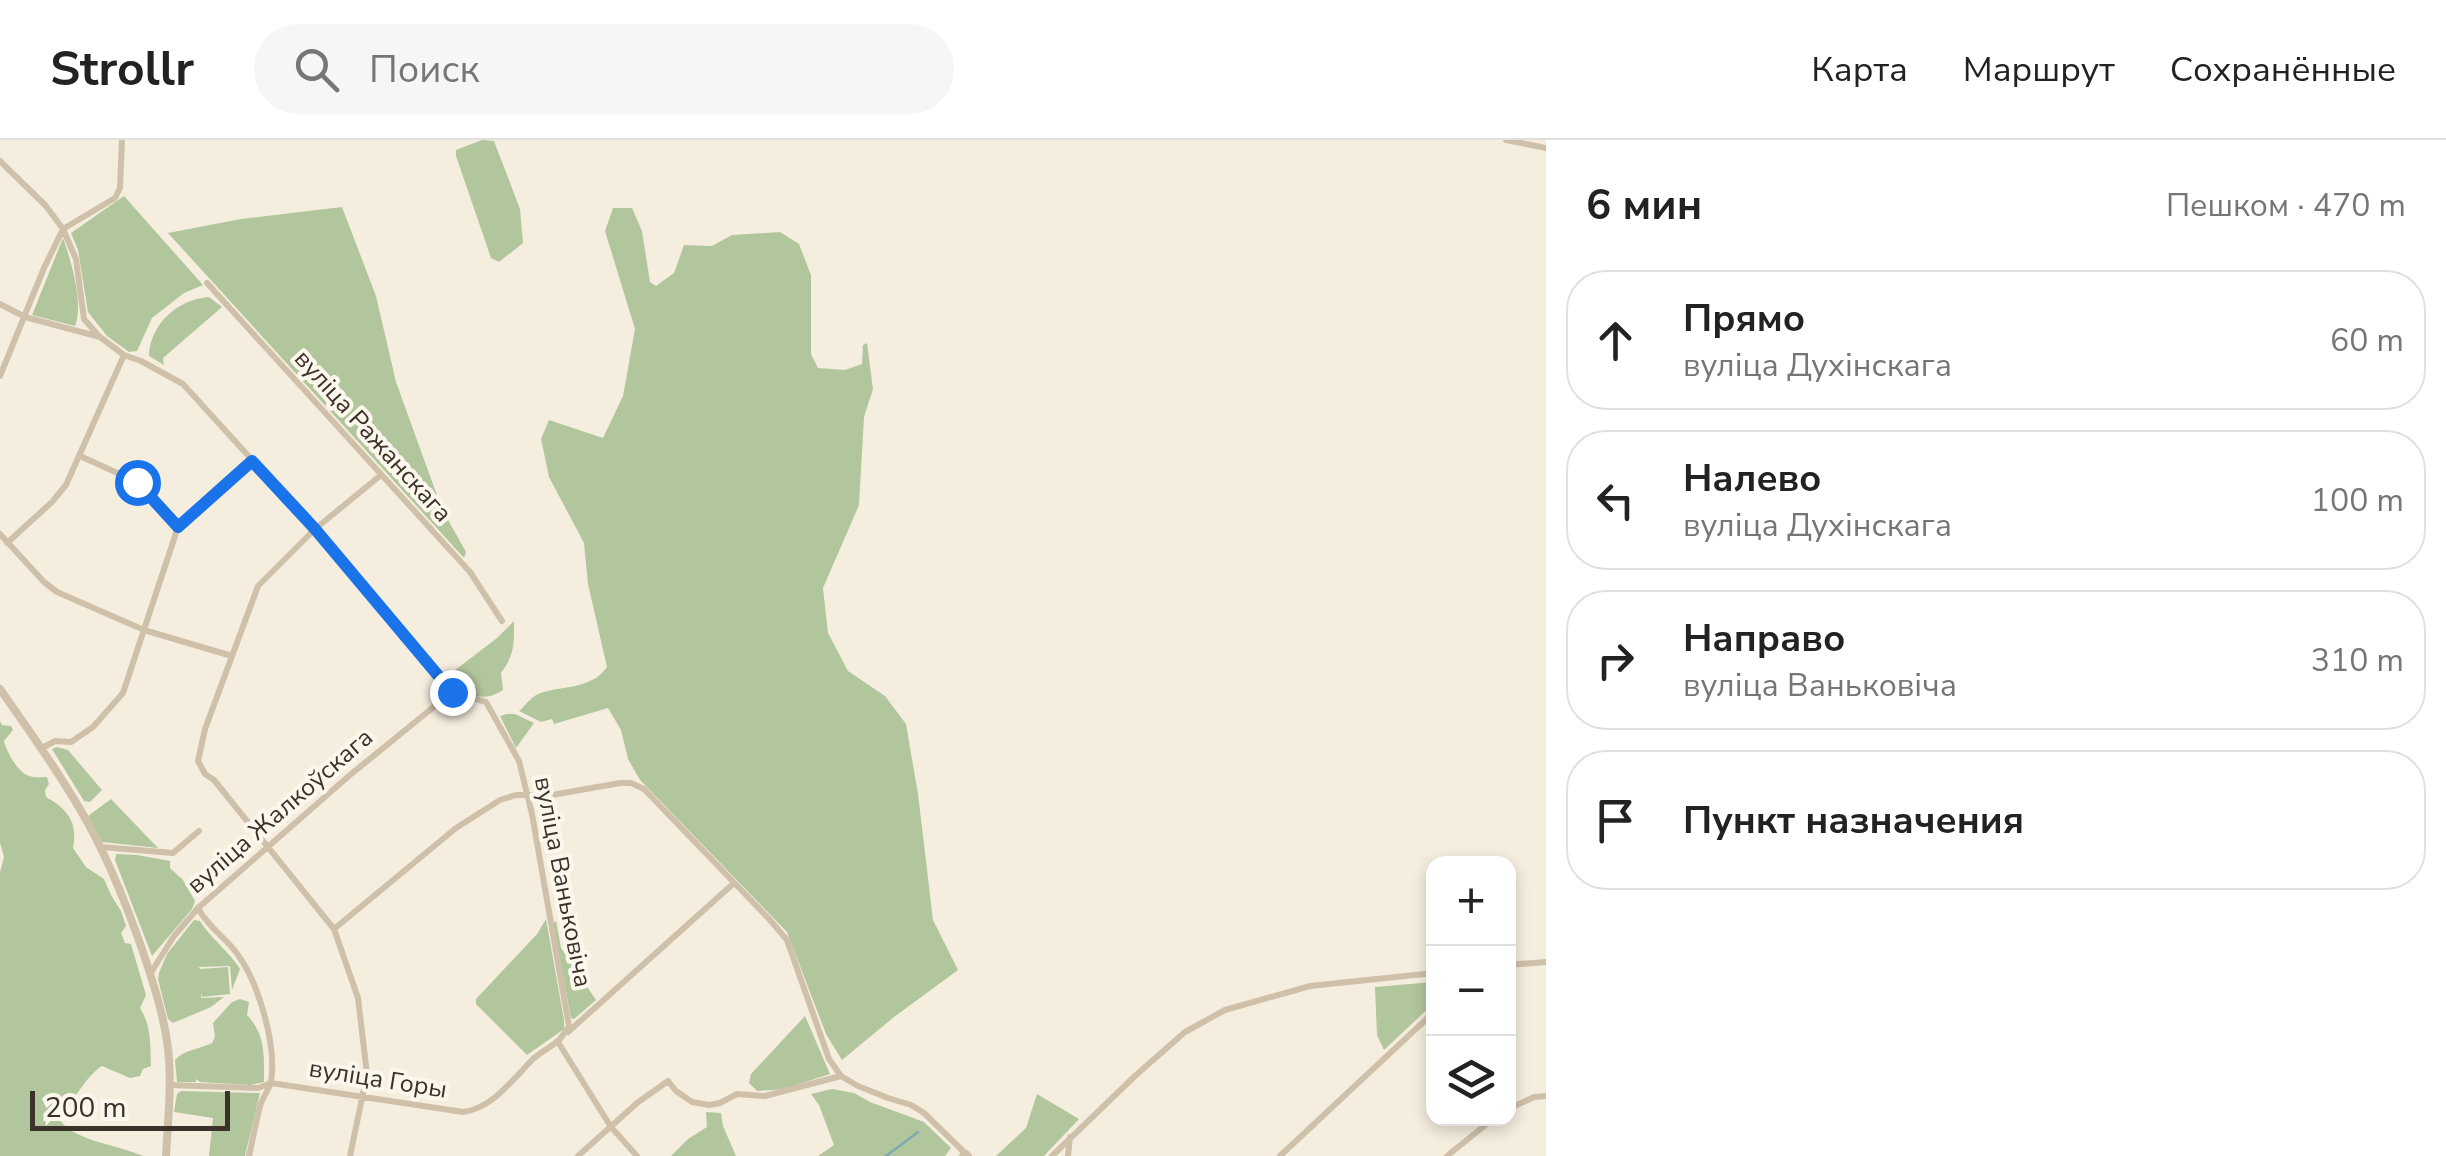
<!DOCTYPE html>
<html lang="ru">
<head>
<meta charset="utf-8">
<style>
	:root { --surface:#fff; --page:#f6f6f6; --text:#222; --muted:#767676; --line:#e0e0e0 }
	body { margin:0; font-family:"Nunito Sans",sans-serif; background:var(--page); color:var(--text) }
	.controls { position:absolute; right:30px; bottom:30px; display:grid; overflow:hidden; border-radius:20px; box-shadow:0 5px 15px #0003 }
	.controls button { width:90px; height:90px; display:grid; place-items:center; padding:0; border:0; border-bottom:2px solid var(--line); background:var(--surface); color:var(--text); font:50px sans-serif }
	.scale { position:absolute; left:30px; bottom:25px; width:200px; box-sizing:border-box; padding-left:10px; border:5px solid #3b322a; border-top:0; font-size:28px; line-height:35px; white-space:nowrap; color:#3b322a; -webkit-text-stroke:8px #fcf7ed; paint-order:stroke }
	.stop { position:absolute; width:30px; height:30px; margin:-22px; border:8px solid #1a73e8; border-radius:50%; background:#fff }
	.stop.end { background:#1a73e8; border-color:#fff; box-shadow:0 2px 10px #0008 }
	.list { margin:0; padding:0; list-style:none }
	h2 { display:flex; justify-content:space-between; align-items:center; height:130px; margin:0; padding:0 40px; font-size:42px }
	h2 small { font-size:32px; font-weight:400; color:var(--muted) }
	.list li { display:grid; grid-template-columns:65px 1fr auto; gap:30px; align-items:center; box-sizing:border-box; height:140px; margin:0 20px 20px; padding:0 20px; border:2px solid var(--line); border-radius:40px }
	.list b { display:block; font-size:38px; white-space:nowrap }
	.list p { margin:0; font-size:32px; white-space:nowrap; color:var(--muted) }
	.list em { font-size:32px; font-style:normal; color:var(--muted) }
	.icon { flex:none; width:55px; height:55px; fill:none; stroke:currentColor; stroke-width:2; stroke-linecap:round; stroke-linejoin:round }
	.map { position:relative; flex:none; width:1546px; height:1016px; overflow:hidden }
	header { display:flex; align-items:center; gap:60px; box-sizing:border-box; height:140px; padding:0 50px; background:var(--surface); border-bottom:2px solid var(--line) }
	header strong { font-size:48px }
	nav { display:flex; gap:55px; margin-inline-start:auto; font-size:35px }
	.search { width:700px; height:90px; background:var(--page); display:flex; align-items:center; gap:25px; box-sizing:border-box; padding:0 35px; border-radius:55px; color:var(--muted); font-size:38px }
	main { display:flex }
	aside { flex:1; background:var(--surface) }
	.map>svg:first-child { display:block }
</style>
</head>
<body>
<header>
<strong>Strollr</strong>
<div class="search"><svg class="icon" aria-label="search" viewBox="0 0 24 24"><circle cx="10" cy="10" r="6"/><path d="M15 15l6 6"/></svg>Поиск</div>
<nav><a>Карта</a><a>Маршрут</a><a>Сохранённые</a></nav>
</header>
<main>
<div class="map">
<svg width="1546" height="1016" viewBox="0 0 1546 1016">
	<rect width="100%" height="100%" fill="#f5eedf"/>
	<path fill="#b2c69d" d="M482,0L494,1L520,69L523,103L499,122L491,118L456,16V10Z
		M124,56L203,145L184,153L152,178L137,211L129,212L107,196L88,172L78,110L71,93Z
		M342,67L376,156L396,242L442,369L466,412L464,418L168,93L241,79Z
		M613,68H632L642,91L650,142L656,146L674,133L684,105L712,106L732,95L780,92L799,104L811,135V214L818,228L845,230L862,224L863,205L867,203L873,249L864,277L859,365L823,448L828,493L848,531L885,556L906,584L918,654L933,780L958,830L894,877L842,920L826,894L787,792L640,640L628,619L621,590L608,568L554,584L552,579L541,582L519,571C525,566 531,557 538,554C560,545 590,551 607,527L588,444L584,403L549,337L541,299L549,280L603,298L623,256L635,189L605,91Z
		M63,98C71,120 84,165 75,186L32,175Z
		M209,157L222,167L163,218L164,225L149,216C150,184 178,159 209,157Z
		M514,481C514,503 515,514 501,533L503,550C481,565 462,553 446,537L497,498Z
		M507,574H515L534,583L516,608L500,576Z
		M0,581L2,585L11,586L13,590L4,601C7,613 18,632 29,636C35,638 41,637 47,637L49,644L45,650L46,657C68,669 78,683 73,708L86,727L104,739L111,755L121,771L126,786L121,793L125,803L131,804L146,855L140,868C152,887 150,905 151,926L143,929L140,936L130,938L102,926C89,933 68,966 61,981C72,1000 122,1006 143,1016H0V732L4,717L0,703Z
		M57,607L68,610L102,650L90,662L84,661L52,609Z
		M111,659L158,708L102,702L88,676Z
		M116,714L137,715L170,721V728L183,740L195,761L192,769L152,816L115,720Z
		M546,779L564,880V889L527,915L476,864V859L537,794Z
		M194,780L200,781C211,799 229,811 240,829L232,850L230,826L199,827L200,829L228,827L230,854L202,857L201,853V858L224,857L211,867L173,883L168,879L158,839L159,833L167,814Z
		M556,781L561,808L596,860L574,879L571,878L553,783Z
		M1433,842V864L1384,910L1377,895L1375,847Z
		M240,859L249,862L247,875C266,895 264,916 264,942L250,945L200,942L196,939V942H177L175,920C183,910 200,909 212,903L215,897L213,883L232,862Z
		M805,876L830,934L784,949L757,951L749,943L751,934Z
		M832,949L854,953L870,962L924,982L951,1008L945,1016H818L834,1005L819,965L811,954Z
		M181,951L260,953L245,1016H209L213,978L174,972L177,954Z
		M1037,954L1079,979L1044,1016H996L1026,988Z
		M706,972L721,973L723,986L736,1016H671L688,999L707,987Z"/>
	<g fill="none" stroke-linecap="round" stroke-linejoin="round">
		<path stroke="#7baab5" stroke-width="2.5" d="M886,1016L918,992"/>
		<path stroke="#cfc0aa" stroke-width="6" d="M1506,0L1546,8
			M0,21L46,66L63,89L76,119L84,179L99,196
			M207,143L470,432L502,481
			M0,164L25,177L100,197L124,215L141,221L183,244L315,389L452,552L486,562L519,621L532,674L569,886L558,902L611,987L637,1016
			M0,236L44,128L63,89L115,58L120,48L122,0
			M80,316L137,342L178,387
			M0,394L44,442L57,452L144,490L232,516
			M7,403L52,362L66,345L124,215
			M42,608L55,601L71,602L93,587L123,553L178,387L252,321
			M101,707L173,713L199,691
			M198,768C210,790 226,797 238,815C259,844 277,906 271,942C269,949 264,956 261,963C256,980 253,999 249,1016
			M334,789L456,688L500,660L516,655H552L620,643H631L644,649L770,780L787,800L829,919L841,936L858,946L888,958L911,965L924,973L966,1014L962,1016
			M1508,825L1546,822
			M150,834L174,796L198,768L350,635L452,552
			M568,892L734,743
			M170,945L258,948L271,943L463,972C493,968 512,940 533,919C541,912 551,907 559,900
			M1508,969L1534,957L1546,956
			M350,1016L367,934L358,858L334,789L214,640L205,634L198,621L205,589L258,446L315,389L381,335
			M578,1016L637,963L668,941L676,951L692,962L709,965L720,963L737,954L765,956L841,936
			M1052,1016L1136,935L1185,892L1225,870L1310,846L1434,833
			M1068,1016L1070,997
			M1280,1016L1434,872
			M1447,1016L1494,978"/>
		<path stroke="#cfc0aa" stroke-width="8" d="M0,549C28,589 57,629 81,671C107,715 126,763 143,812C153,842 164,876 168,908C172,944 168,980 166,1016
			M966,1014L968,1016"/>
	</g>
	<g fill="none" stroke-linecap="round" stroke-linejoin="round">
		<path stroke="#1a73e8" stroke-width="12" d="M137,342L178,387L252,321L315,389L452,552"/>
	</g>
	<g text-anchor="middle" dominant-baseline="central" stroke-width="8" stroke-linejoin="round" paint-order="stroke">
		<g font-size="25" fill="#3b322a" stroke="#fcf7ed">
			<text transform="translate(373 296) rotate(48)">вуліца Ражанскага</text>
			<text transform="translate(280 671) rotate(-41)">вуліца Жалкоўскага</text>
			<text transform="translate(563 742) rotate(79)">вуліца Ваньковіча</text>
			<text transform="translate(378 939) rotate(9)">вуліца Горы</text>
		</g>
	</g>
</svg>
<div class="controls">
<button>+</button>
<button>−</button>
<button><svg class="icon" aria-label="layers" viewBox="0 0 24 24"><path d="M12 4l9 5-9 5-9-5zM3 14l9 5 9-5"/></svg></button>
</div>
<div class="scale">200 m</div>
<div class="stop" style="left:137px;top:342px"></div>
<div class="stop end" style="left:452px;top:552px"></div>
</div>
<aside>
<h2>6 мин<small>Пешком · 470 m</small></h2>
<ul class="list">
<li><svg class="icon" aria-label="ahead" viewBox="0 0 24 24"><path d="M12 20V5M6 11l6-6 6 6"/></svg><div><b>Прямо</b><p>вуліца Духінскага</p></div><em>60 m</em></li>
<li><svg class="icon" aria-label="left" viewBox="0 0 24 24"><path d="M17 20v-9H6M10 6l-5 5 5 5"/></svg><div><b>Налево</b><p>вуліца Духінскага</p></div><em>100 m</em></li>
<li><svg class="icon" aria-label="right" viewBox="0 0 24 24"><path d="M7 20v-9h11M14 6l5 5-5 5"/></svg><div><b>Направо</b><p>вуліца Ваньковіча</p></div><em>310 m</em></li>
<li><svg class="icon" aria-label="arrive" viewBox="0 0 24 24"><path d="M6 21V4h12l-3 4 3 4H6"/></svg><div><b>Пункт назначения</b></div></li>
</ul>
</aside>
</main>
</body>
</html>
